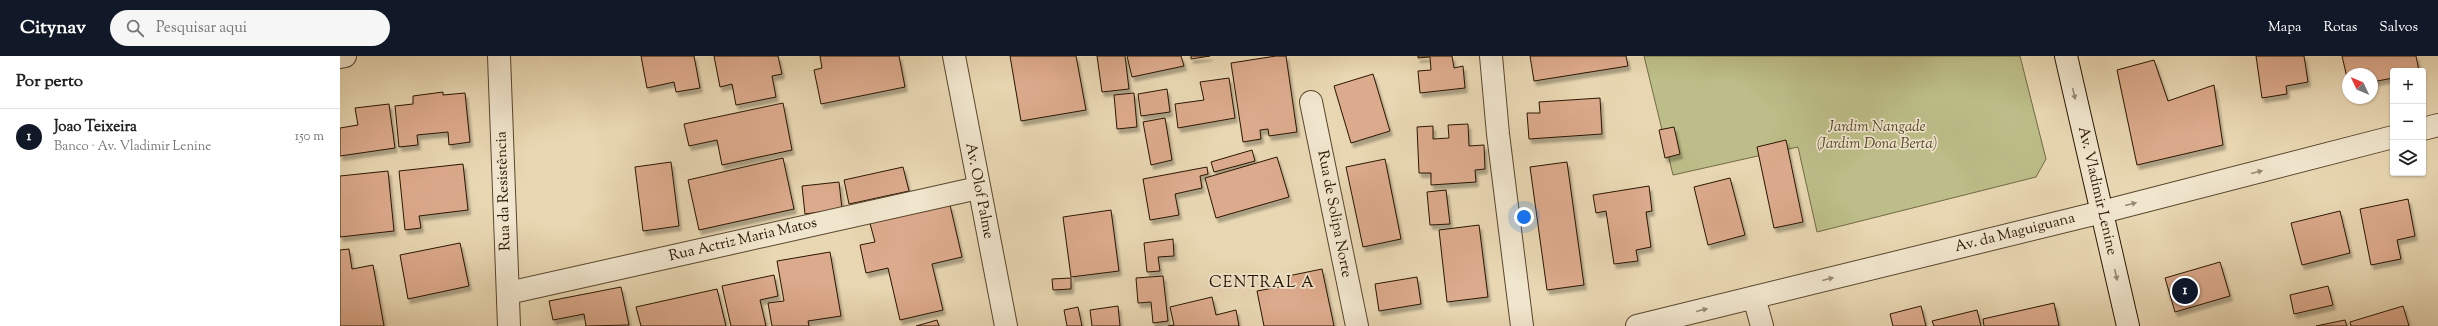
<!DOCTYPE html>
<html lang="pt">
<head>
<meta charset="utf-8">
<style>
	:root { --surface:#fff; --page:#f6f6f6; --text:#222; --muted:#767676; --line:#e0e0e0; --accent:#111827 }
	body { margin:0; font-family:"Sorts Mill Goudy",serif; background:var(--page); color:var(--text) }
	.controls { position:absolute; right:12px; top:12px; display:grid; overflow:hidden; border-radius:4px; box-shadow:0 1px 3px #0004 }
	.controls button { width:36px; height:36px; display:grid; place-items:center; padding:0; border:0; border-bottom:1px solid var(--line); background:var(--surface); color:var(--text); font:20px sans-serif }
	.compass { position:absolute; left:2002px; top:12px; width:36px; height:36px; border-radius:50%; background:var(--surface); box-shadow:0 1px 3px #0004; rotate:314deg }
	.you { position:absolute; left:1184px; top:161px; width:14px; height:14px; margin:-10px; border:3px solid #fff; border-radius:50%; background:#1a73e8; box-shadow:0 0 0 6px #1a73e833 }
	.badge { display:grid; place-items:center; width:26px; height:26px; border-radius:50%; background:var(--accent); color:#fff; font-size:13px; font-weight:700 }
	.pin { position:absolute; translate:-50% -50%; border:2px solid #fff; box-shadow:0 1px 4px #0006 }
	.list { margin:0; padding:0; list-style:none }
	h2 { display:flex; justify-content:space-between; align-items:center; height:52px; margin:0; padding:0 16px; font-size:17px }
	h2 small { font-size:13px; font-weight:400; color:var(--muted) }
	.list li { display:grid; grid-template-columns:26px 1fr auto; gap:12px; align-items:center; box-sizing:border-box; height:56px; padding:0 16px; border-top:1px solid var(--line) }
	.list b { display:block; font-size:15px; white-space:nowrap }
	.list p { margin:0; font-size:13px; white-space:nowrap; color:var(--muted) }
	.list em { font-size:13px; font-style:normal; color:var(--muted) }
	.icon { flex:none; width:22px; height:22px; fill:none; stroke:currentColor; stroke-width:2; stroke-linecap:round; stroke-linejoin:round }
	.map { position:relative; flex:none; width:2098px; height:270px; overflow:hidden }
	header { display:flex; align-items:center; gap:24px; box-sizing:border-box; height:56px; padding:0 20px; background:var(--accent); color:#fff }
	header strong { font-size:19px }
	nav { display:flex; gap:22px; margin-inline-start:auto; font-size:14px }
	.search { width:280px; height:36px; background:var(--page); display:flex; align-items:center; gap:10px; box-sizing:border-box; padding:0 14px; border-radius:22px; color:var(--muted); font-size:15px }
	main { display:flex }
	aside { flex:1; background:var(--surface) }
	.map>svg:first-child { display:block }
</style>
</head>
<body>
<header>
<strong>Citynav</strong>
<div class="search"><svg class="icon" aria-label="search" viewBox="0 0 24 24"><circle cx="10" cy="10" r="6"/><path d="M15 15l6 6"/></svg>Pesquisar aqui</div>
<nav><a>Mapa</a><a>Rotas</a><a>Salvos</a></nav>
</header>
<main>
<aside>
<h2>Por perto<small></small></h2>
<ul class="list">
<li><span class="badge">1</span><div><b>Joao Teixeira</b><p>Banco · Av. Vladimir Lenine</p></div><em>150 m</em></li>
</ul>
</aside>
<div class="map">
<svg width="2098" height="270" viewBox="0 0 2098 270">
	<defs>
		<filter id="shadow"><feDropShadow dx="2.5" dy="4.5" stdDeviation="1" flood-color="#0004"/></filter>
	</defs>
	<rect width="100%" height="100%" fill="#e8d7b2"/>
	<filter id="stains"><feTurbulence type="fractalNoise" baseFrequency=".005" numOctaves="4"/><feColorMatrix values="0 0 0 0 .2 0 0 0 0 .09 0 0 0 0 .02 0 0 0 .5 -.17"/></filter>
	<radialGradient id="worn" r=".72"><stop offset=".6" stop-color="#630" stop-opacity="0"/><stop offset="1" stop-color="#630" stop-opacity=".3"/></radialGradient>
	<path fill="#bcbd88" stroke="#726a44" d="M1304,0H1680L1706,103L1696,121L1477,176L1458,91L1333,119Z"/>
	<path fill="#dcaa8c" stroke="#291600" filter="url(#shadow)" d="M301,0H354L360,32L336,36L334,26L307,32Z
		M374,0H438L442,18L432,20L436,41L396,49L392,28L380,31Z
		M480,0H559L565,31L481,48L474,14L482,12Z
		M670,0H736L746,54L681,65Z
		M757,0H785L789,33L762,36Z
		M787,0H841L844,10L792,21Z
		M851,0H870L851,3Z
		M936,0H946L957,76L929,80L928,73L920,74L921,83L903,86L891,7Z
		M1078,0H1112L1114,12L1123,10L1125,32L1080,37L1078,15L1091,14L1090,1L1078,2Z
		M1190,0H1286L1288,10L1194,25Z
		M1916,0H1964L1968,26L1946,30L1947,38L1922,42Z
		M2002,0H2076L2079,15H2053V22L2032,26V18H2008V26Z
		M1814,4L1828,45L1874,29L1883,89L1797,109L1777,14Z
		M1033,18L1050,75L1011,87L994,30Z
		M889,22L895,62L838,72L835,48L864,44L860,26Z
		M827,33L830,56L801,60L798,38Z
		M103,36V39L125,37L130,86L109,89L108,76L77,79L78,89L59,91L55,50L73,48V40Z
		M794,37L797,71L777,73L774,39Z
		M1260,42L1262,78L1189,83L1187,57H1200L1199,46Z
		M443,47L452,94L382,109L377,84L349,90L344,68Z
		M49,48L55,92L0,100V72L18,69L15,52Z
		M825,62L832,104L811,109L803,66Z
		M1128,68L1129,90L1144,89L1145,113L1135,114L1136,126L1091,129V117H1079L1077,71L1093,70V83L1109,82L1108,69Z
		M1334,71L1340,98L1325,102L1319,74Z
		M1446,84L1463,166L1434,172L1417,91Z
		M912,94L915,105L874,116L871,106Z
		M937,101L949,141L876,162L865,122Z
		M443,102L454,153L359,174L348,124Z
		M1045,103L1061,183L1023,191L1006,111Z
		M331,106L339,170L303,175L295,111Z
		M1227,106L1244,229L1207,234L1190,111Z
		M123,108L128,154L79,160L81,172L65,174L59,115Z
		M563,111L569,135L509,148L504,124Z
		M867,111L868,118L860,120L862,132L835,138L839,159L810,164L803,123Z
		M48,115L54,175L0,181V120Z
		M1390,122L1405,179L1368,189L1354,131Z
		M499,126L502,153L465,158L462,130Z
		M1309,130L1312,155L1306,156L1311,191L1296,194L1298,205L1274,208L1266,155L1256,157L1253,139Z
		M1106,134L1110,168L1090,169L1087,136Z
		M2068,143L2075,180L2057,184L2061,203L2031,209L2020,153Z
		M579,148L581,156L610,149L622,201L592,208L603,254L560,264L548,212L526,217L520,189L535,186L528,160Z
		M771,154L779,215L731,221L723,161Z
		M2000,155L2010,197L1962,209L1951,167Z
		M1139,169L1148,241L1107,246L1099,174Z
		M833,183L834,200L818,201L820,215L807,216L804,187Z
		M120,187L129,230L68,243L60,199Z
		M9,193L12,213L33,209L44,270H0V194Z
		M490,196L501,260L468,265L469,270H432L428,247L444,245L437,205Z
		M1880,206L1890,240L1835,256L1825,222Z
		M982,213L994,270H924L917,235L950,229L948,220Z
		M434,219L438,240L420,244L426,270H391L382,230Z
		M823,220L828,265L813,267L811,246L798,247L796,222Z
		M1077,221L1081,248L1039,255L1035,228Z
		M731,222V233L713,234L712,223Z
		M1988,230L1993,249L1954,258L1950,239Z
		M281,231L289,269L246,270L244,258L213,264L209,245Z
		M377,233L386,270H301L296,251Z
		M872,241L876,259L896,254L899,270H828L834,269L830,251Z
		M1714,247L1719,270H1644L1643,263Z
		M778,250L780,270H752L750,254Z
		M1581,250L1586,270H1553L1550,258Z
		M2063,250L2069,270H2011L2010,266Z
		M738,251L742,270H727L724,254Z
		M1637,254L1641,270H1594L1592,265Z
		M597,264L599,270H576Z
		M2005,264L2007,270H1976Z"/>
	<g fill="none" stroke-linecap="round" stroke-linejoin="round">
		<defs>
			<path id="minor" d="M159,0L169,270
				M614,0L666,270
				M1151,0L1158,78L1182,270
				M0,1L5,0
				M971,46L1017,270
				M2083,73L2098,69
				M168,237L638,132
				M1414,241L1422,270
				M1297,270L1762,156L2053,81"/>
			<path id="secondary" d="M1726,0L1788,270"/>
		</defs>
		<use href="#minor" stroke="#59462c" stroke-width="24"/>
		<use href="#secondary" stroke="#291600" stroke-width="24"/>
		<use href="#minor" stroke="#f0e5cd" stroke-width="22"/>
		<use href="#secondary" stroke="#f0e5cd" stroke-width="22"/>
	</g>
	<defs><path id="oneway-solid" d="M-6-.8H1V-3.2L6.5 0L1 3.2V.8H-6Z"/></defs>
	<g fill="#968871">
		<use href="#oneway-solid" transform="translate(1734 38) rotate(77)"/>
		<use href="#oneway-solid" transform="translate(1917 116) rotate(-14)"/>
		<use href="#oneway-solid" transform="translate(1791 148) rotate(-14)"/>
		<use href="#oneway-solid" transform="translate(1776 219) rotate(77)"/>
		<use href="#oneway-solid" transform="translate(1488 223) rotate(-14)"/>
		<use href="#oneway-solid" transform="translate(1362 254) rotate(-14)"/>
	</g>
	<g text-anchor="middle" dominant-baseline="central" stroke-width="3.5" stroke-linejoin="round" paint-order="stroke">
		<g font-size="15" font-style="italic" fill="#554829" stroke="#f0e5cd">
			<text x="1537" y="71">Jardim Nangade<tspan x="1537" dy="17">(Jardim Dona Berta)</tspan></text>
		</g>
		<g font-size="15" fill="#291600" stroke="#f0e5cd">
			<text transform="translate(164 135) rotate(-92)">Rua da Resistência</text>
			<text transform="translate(639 135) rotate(79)">Av. Olof Palme</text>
			<text transform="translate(1757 135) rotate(77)">Av. Vladimir Lenine</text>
			<text transform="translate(994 158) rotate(79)">Rua de Solipa Norte</text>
			<text transform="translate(1675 177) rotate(-14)">Av. da Maguiguana</text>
			<text transform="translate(403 184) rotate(-13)">Rua Actriz Maria Matos</text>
		</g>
		<g font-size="16" letter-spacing="1" fill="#291600" stroke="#f0e5cd">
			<text x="922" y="227">CENTRAL A</text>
		</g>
	</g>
	<rect width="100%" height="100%" filter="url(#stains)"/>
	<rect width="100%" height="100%" fill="url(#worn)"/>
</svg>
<div class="controls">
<button>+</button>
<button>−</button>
<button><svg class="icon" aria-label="layers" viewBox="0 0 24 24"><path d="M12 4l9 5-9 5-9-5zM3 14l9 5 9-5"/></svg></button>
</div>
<svg class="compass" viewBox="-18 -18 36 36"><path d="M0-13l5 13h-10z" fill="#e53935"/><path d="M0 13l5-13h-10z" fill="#767676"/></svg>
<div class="you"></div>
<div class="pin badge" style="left:1845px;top:235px">1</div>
</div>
</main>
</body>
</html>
